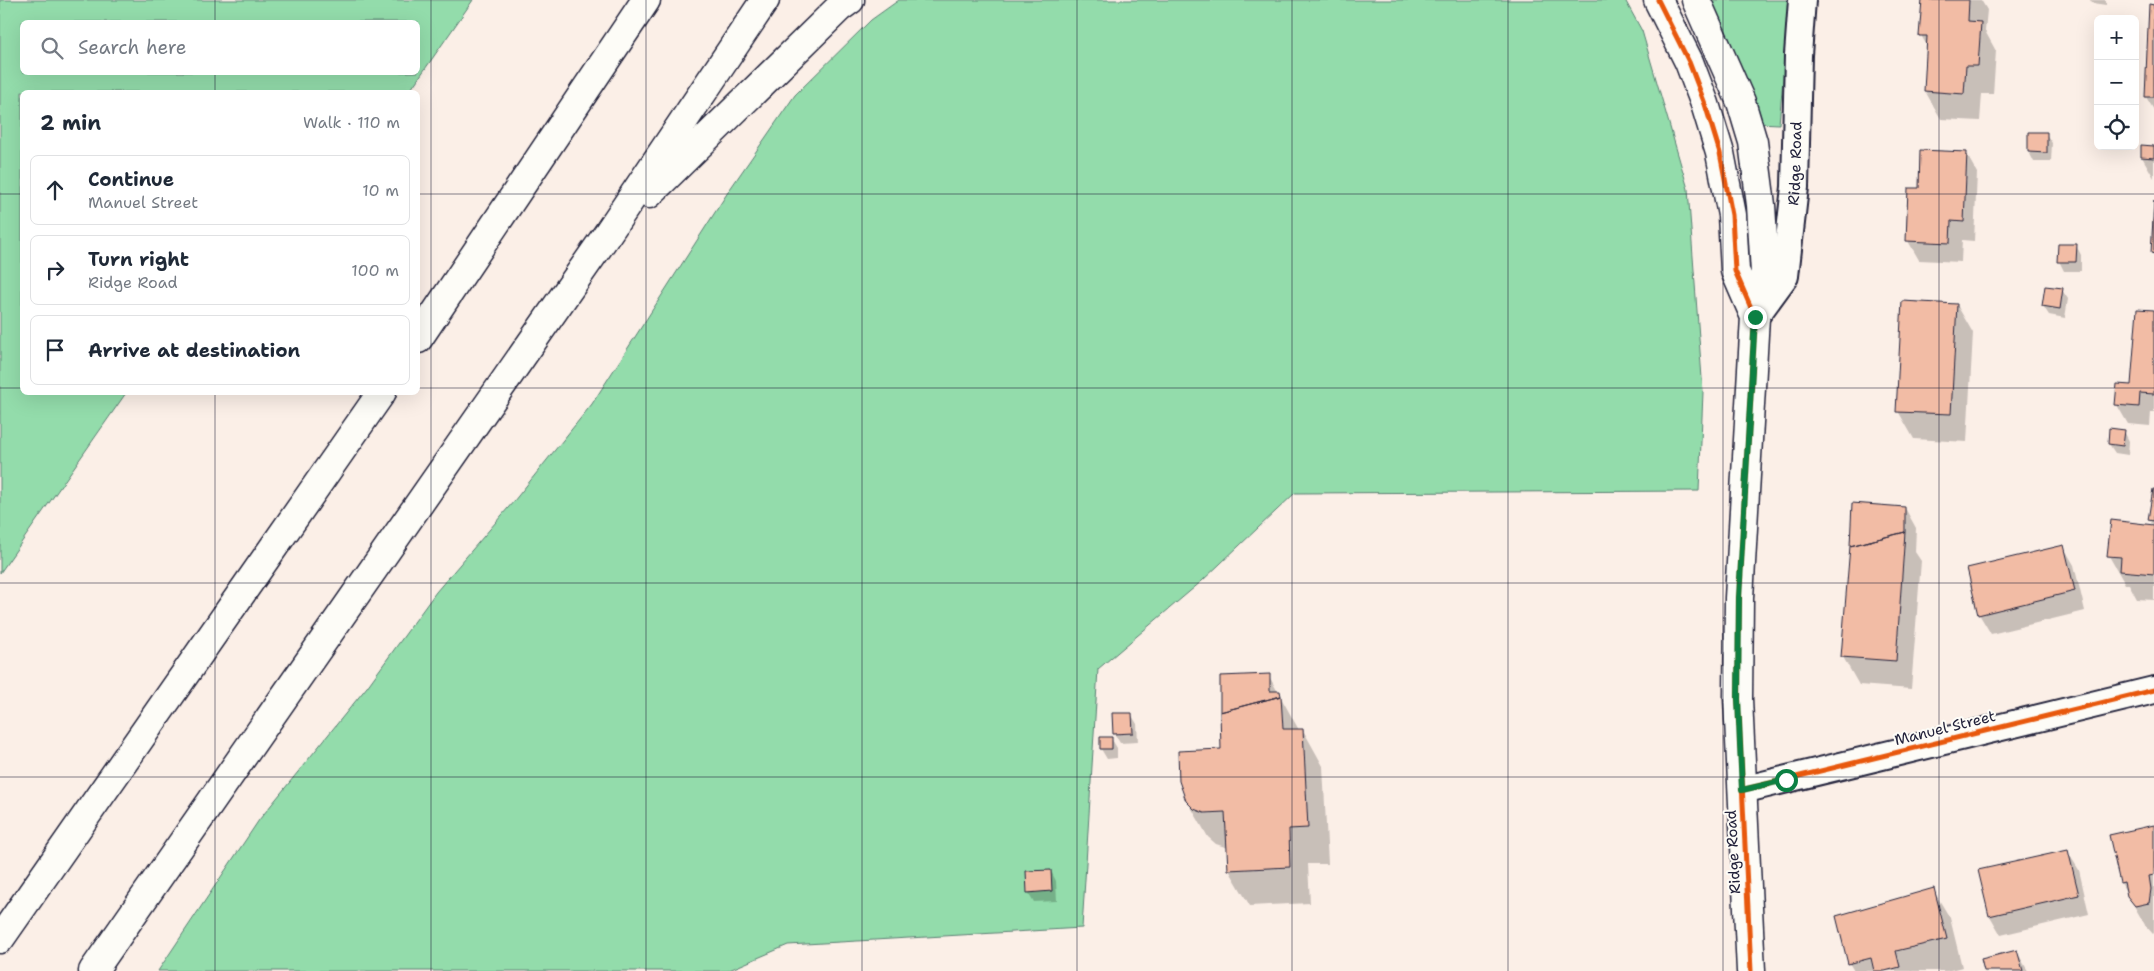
<!DOCTYPE html>
<html lang="en">
<head>
<meta charset="utf-8">
<style>
	:root { --surface:#fff; --page:#f2f2f3; --text:#1f2937; --muted:#747a83; --line:#e0e1e3 }
	body { margin:0; font-family:"Shantell Sans",sans-serif; background:var(--page); color:var(--text) }
	.controls { position:absolute; right:15px; top:15px; display:grid; overflow:hidden; border-radius:8px; box-shadow:0 5px 20px #0002 }
	.controls button { width:45px; height:45px; display:grid; place-items:center; padding:0; border:0; border-bottom:1px solid var(--line); background:var(--surface); color:var(--text); font:25px sans-serif }
	.stop { position:absolute; width:15px; height:15px; margin:-11px; border:4px solid #0b8043; border-radius:50%; background:#fff }
	.stop.end { background:#0b8043; border-color:#fff; box-shadow:0 1px 5px #0008 }
	.list { margin:0; padding:0; list-style:none }
	h2 { display:flex; justify-content:space-between; align-items:center; height:65px; margin:0; padding:0 20px; font-size:21px }
	h2 small { font-size:16px; font-weight:400; color:var(--muted) }
	.list li { display:grid; grid-template-columns:32px 1fr auto; gap:15px; align-items:center; box-sizing:border-box; height:70px; margin:0 10px 10px; padding:0 10px; border:1px solid var(--line); border-radius:8px }
	.list b { display:block; font-size:19px; white-space:nowrap }
	.list p { margin:0; font-size:16px; white-space:nowrap; color:var(--muted) }
	.list em { font-size:16px; font-style:normal; color:var(--muted) }
	.icon { flex:none; width:28px; height:28px; fill:none; stroke:currentColor; stroke-width:2; stroke-linecap:round; stroke-linejoin:round }
	.map { position:relative; flex:none; width:2154px; height:971px; overflow:hidden }
	.search { position:absolute; background:var(--surface); box-shadow:0 5px 20px #0002; left:20px; top:20px; width:400px; height:55px; display:flex; align-items:center; gap:12px; box-sizing:border-box; padding:0 18px; border-radius:8px; color:var(--muted); font-size:19px }
	.panel { position:absolute; background:var(--surface); box-shadow:0 5px 20px #0002; left:20px; top:90px; width:400px; height:305px; border-radius:8px }
	.map>svg:first-child { display:block }
</style>
</head>
<body>
<div class="map">
<svg width="2154" height="971" viewBox="0 0 2154 971">
	<rect width="100%" height="100%" fill="#fbefe7"/>
	<filter id="ink" filterUnits="userSpaceOnUse"><feTurbulence type="fractalNoise" baseFrequency=".02" numOctaves="2"/><feDisplacementMap in="SourceGraphic" scale="10" xChannelSelector="R" yChannelSelector="G"/><feConvolveMatrix kernelMatrix="1 2 1 2 8 2 1 2 1" color-interpolation-filters="sRGB"/></filter>
	<g filter="url(#ink)">
		<path fill="#93dcab" stroke="#5a7f73" fill-rule="evenodd" d="M0,0H473L409,92H22V392L126,393L0,573ZM418,22V72H22V22Z
			M899,0H1625L1642,31L1688,189L1703,392L1699,491L1295,493L1202,581L1098,669L1082,928L788,945L727,971H158L259,820L367,687L436,592L514,501L592,404L730,189L795,95L871,20Z
			M1706,0H1790L1779,124L1758,123Z"/>
		<path fill="#0003" d="M1923,0H1981L1987,10L1985,31L1996,51L1993,94H1982L1980,121L1941,119L1925,91L1928,48L1921,35Z
			M2090,0H2106V5L2092,3Z
			M2154,6V110L2146,97Z
			M2046,134L2052,143L2051,162H2034L2029,152Z
			M2154,147V178L2142,157Z
			M1966,153L1977,173L1974,241L1962,240L1961,262L1919,260L1908,241L1920,189Z
			M2076,245L2081,255V271H2064L2059,261Z
			M2062,290L2068,299L2065,318L2049,315L2043,306Z
			M1957,305L1973,333L1967,442L1914,439L1898,411Z
			M2154,312V412H2151L2150,426L2128,424L2117,405L2132,387Z
			M2124,431L2129,441L2128,455L2115,453L2109,444Z
			M2154,491V600L2137,599L2129,584H2125L2109,556L2153,526L2150,520Z
			M1905,508L1916,528L1915,552L1921,561L1911,689L1859,685L1843,657Z
			M2063,546L2074,565L2085,611L1991,634L1979,614Z
			M1269,676L1299,730H1303L1323,766L1328,864H1308L1310,903L1250,906L1229,870L1228,848L1216,844L1208,837L1187,800L1223,751Z
			M1131,714L1137,724L1138,742L1120,743L1114,733Z
			M1101,738H1111L1117,748V758L1107,759L1101,749Z
			M2154,826V933L2153,934L2145,925L2121,883Z
			M2067,851L2079,870L2089,914L2001,935L1990,916L1979,871Z
			M1051,871L1056,881L1057,901L1034,902L1028,892Z
			M1933,890L1950,918L1962,967L1947,971H1854L1849,963Z
			M2017,952L2028,971H1985Z"/>
		<path fill="#f2bca5" stroke="#22223b" d="M1922,0H1969L1968,21L1981,22L1978,66H1966L1964,94L1924,91L1927,36H1919Z
			M2149,4L2154,5V97H2145Z
			M2028,132H2047V153L2028,152Z
			M2141,145L2154,146V158L2141,157Z
			M1920,150L1967,152L1964,222L1951,221L1950,243L1906,241L1908,188H1919Z
			M2154,201V254L2151,253Z
			M2058,244H2077L2076,262H2057Z
			M2045,286L2063,288L2060,309L2042,306Z
			M1902,301L1957,304L1951,414L1896,412Z
			M2137,309L2154,310V394L2140,393L2139,407L2115,405L2117,384L2131,385Z
			M2109,428L2125,430L2123,446L2108,444Z
			M2153,489H2154V521L2148,520Z
			M1852,503L1905,507V532L1850,546Z
			M2111,520L2154,525V574L2120,571L2121,557L2107,556Z
			M1905,532L1896,661L1841,657L1850,546Z
			M2064,545L2075,591L1978,615L1967,568Z
			M1270,674V691H1280L1281,696L1220,712V676Z
			M1281,696L1283,729H1303L1308,828L1289,829L1290,867L1228,870L1225,812L1204,813L1194,809L1186,801L1179,781L1178,751L1221,749L1220,712Z
			M1112,713H1132L1133,733L1113,734Z
			M1100,737H1112V749H1100Z
			M2154,825V875L2149,876L2151,889L2149,903L2135,906L2127,896L2124,882L2120,883L2109,835Z
			M2068,850L2079,895L1989,916L1978,870Z
			M1051,870L1052,891L1027,893L1026,871Z
			M1934,888L1947,939L1896,951L1900,967L1885,971H1874L1871,958L1848,964L1836,916Z
			M2017,950L2023,971H1984L1981,959Z"/>
		<g fill="none" stroke-linecap="round" stroke-linejoin="round">
			<defs>
				<g id="minor">
					<path id="s1" d="M1755,317L1785,276L1795,187L1798,55L1802,0"/>
					<path d="M1742,790L2154,690"/>
				</g>
				<path id="tertiary" d="M1658,0L1689,62L1705,104L1720,153L1732,215L1735,271L1755,317L1739,598L1738,699L1751,971"/>
				<path id="motorway" d="M1696,0L1741,102L1753,142L1761,205L1765,273L1755,317
					M649,194L839,8L850,0
					M418,339L646,0
					M0,939L382,392
					M93,971L608,233L765,0"/>
			</defs>
			<use href="#minor" stroke="#22223b" stroke-width="30"/>
			<use href="#tertiary" stroke="#22223b" stroke-width="31"/>
			<use href="#motorway" stroke="#22223b" stroke-width="31"/>
			<use href="#minor" stroke="#fdfcf7" stroke-width="26"/>
			<use href="#tertiary" stroke="#fdfcf7" stroke-width="28"/>
			<use href="#motorway" stroke="#fdfcf7" stroke-width="28"/>
			<defs>
				<path id="cycleway" d="M1658,0L1689,62L1705,104L1720,153L1732,215L1735,271L1755,317L1739,598L1738,699L1751,971
					M1742,790L2154,690"/>
			</defs>
			<use href="#cycleway" stroke="#fdfcf7" stroke-width="8"/>
			<use href="#cycleway" stroke="#e8590c" stroke-width="5"/>
		</g>
	</g>
	<g fill="none" stroke-linecap="round" stroke-linejoin="round" filter="url(#ink)">
		<path stroke="#0b8043" stroke-width="6" d="M1755,317L1739,598L1738,699L1742,790L1786,780"/>
	</g>
	<path fill="none" stroke="#22223b" stroke-width="1" stroke-opacity="0.55" d="M215,0V22M431,0V971M646,0V971M862,0V971M1077,0V971M1292,0V971M1508,0V971M1723,0V971M1939,0V971M215,72V92M0,194H22M418,194H2154M0,388H22M418,388H2154M215,392V971M0,583H2154M0,777H2154"/>
	<g text-anchor="middle" dominant-baseline="central" stroke-width="4" stroke-linejoin="round" paint-order="stroke">
		<g font-size="15" fill="#22223b" stroke="#fdfcf7">
			<text stroke="none"><textPath href="#s1" startOffset="164">Ridge Road</textPath></text>
			<text transform="translate(1945 728) rotate(-14)">Manuel Street</text>
			<text transform="translate(1733 852) rotate(-93)">Ridge Road</text>
		</g>
	</g>
</svg>
<div class="controls">
<button>+</button>
<button>−</button>
<button><svg class="icon" aria-label="locate" viewBox="0 0 24 24"><circle cx="12" cy="12" r="6"/><path d="M12 2v4M12 18v4M2 12h4M18 12h4"/></svg></button>
</div>
<div class="stop" style="left:1786px;top:780px"></div>
<div class="stop end" style="left:1755px;top:317px"></div>
<div class="search"><svg class="icon" aria-label="search" viewBox="0 0 24 24"><circle cx="10" cy="10" r="6"/><path d="M15 15l6 6"/></svg>Search here</div>
<section class="panel">
<h2>2 min<small>Walk · 110 m</small></h2>
<ul class="list">
<li><svg class="icon" aria-label="ahead" viewBox="0 0 24 24"><path d="M12 20V5M6 11l6-6 6 6"/></svg><div><b>Continue</b><p>Manuel Street</p></div><em>10 m</em></li>
<li><svg class="icon" aria-label="right" viewBox="0 0 24 24"><path d="M7 20v-9h11M14 6l5 5-5 5"/></svg><div><b>Turn right</b><p>Ridge Road</p></div><em>100 m</em></li>
<li><svg class="icon" aria-label="arrive" viewBox="0 0 24 24"><path d="M6 21V4h12l-3 4 3 4H6"/></svg><div><b>Arrive at destination</b></div></li>
</ul>
</section>
</div>
</body>
</html>
